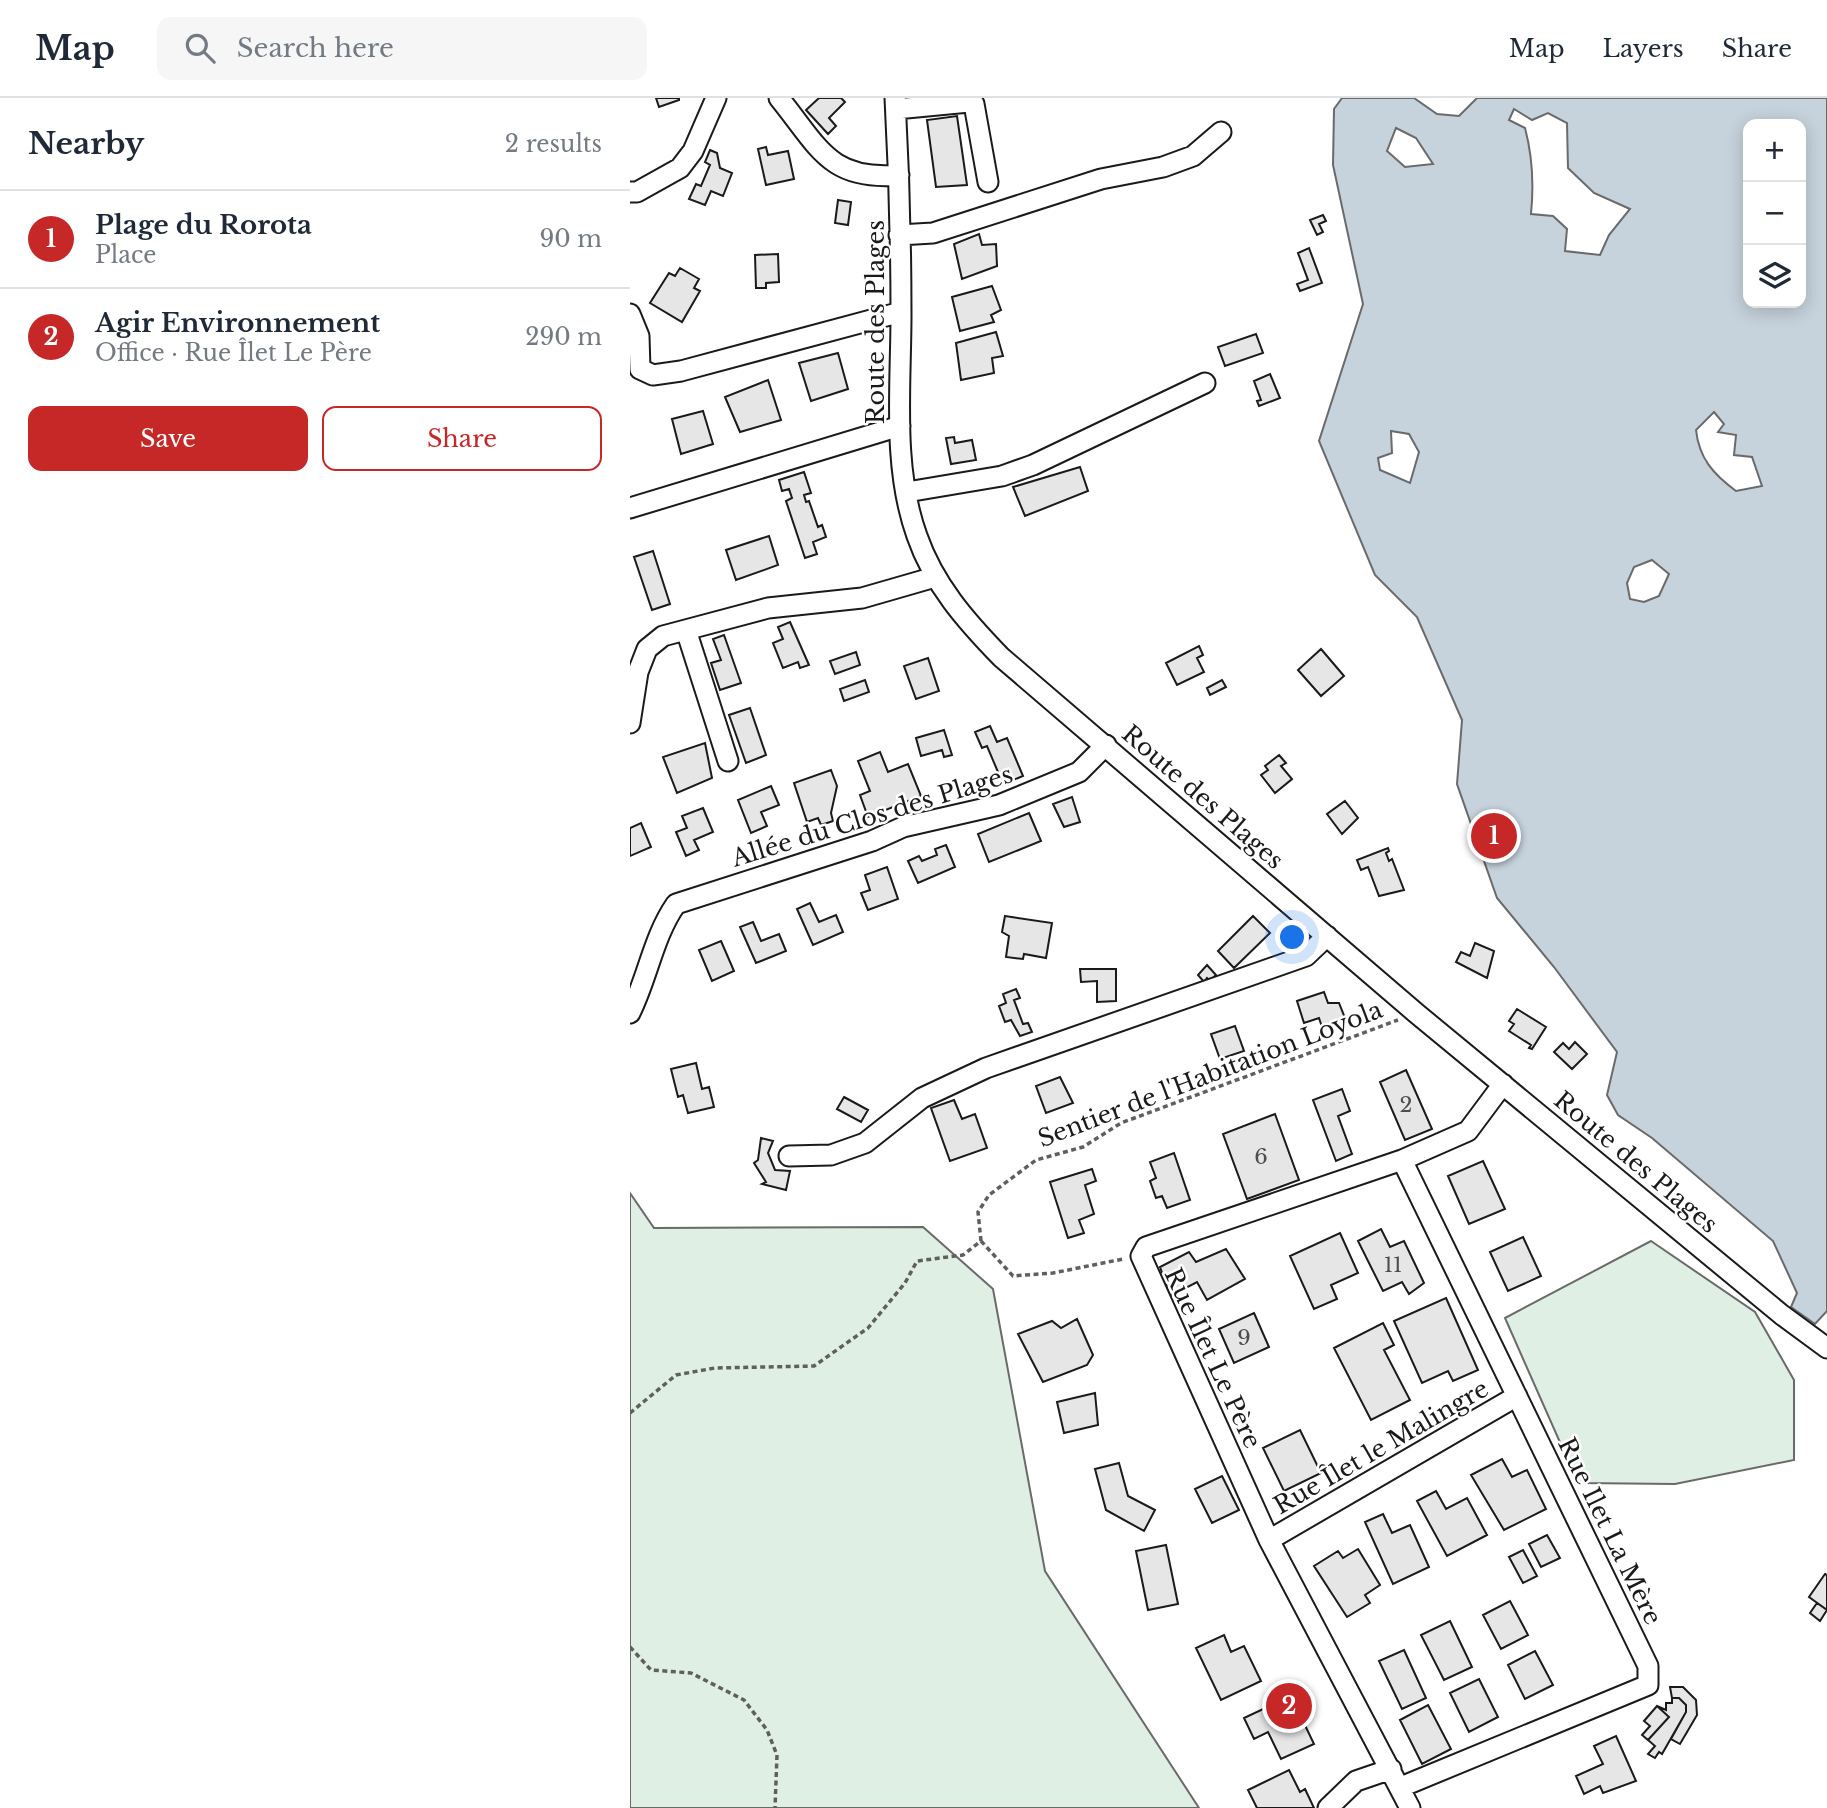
<!DOCTYPE html>
<html lang="en">
<head>
<meta charset="utf-8">
<style>
	:root { --surface:#fff; --page:#f6f6f7; --text:#1f2937; --muted:#747a83; --line:#e0e1e3; --accent:#c62828 }
	body { margin:0; font-family:"Libre Baskerville",serif; background:var(--page); color:var(--text) }
	.controls { position:absolute; right:21px; top:21px; display:grid; overflow:hidden; border-radius:14px; box-shadow:0 4px 18px #0003 }
	.controls button { width:63px; height:63px; display:grid; place-items:center; padding:0; border:0; border-bottom:2px solid var(--line); background:var(--surface); color:var(--text); font:35px sans-serif }
	.you { position:absolute; left:663px; top:840px; width:24px; height:24px; margin:-18px; border:5px solid #fff; border-radius:50%; background:#1a73e8; box-shadow:0 0 0 10px #1a73e833 }
	.badge { display:grid; place-items:center; width:46px; height:46px; border-radius:50%; background:var(--accent); color:#fff; font-size:23px; font-weight:700 }
	.pin { position:absolute; translate:-50% -50%; border:4px solid #fff; box-shadow:0 2px 7px #0006 }
	.list { margin:0; padding:0; list-style:none }
	h2 { display:flex; justify-content:space-between; align-items:center; height:91px; margin:0; padding:0 28px; font-size:30px }
	h2 small { font-size:23px; font-weight:400; color:var(--muted) }
	.list li { display:grid; grid-template-columns:46px 1fr auto; gap:21px; align-items:center; box-sizing:border-box; height:98px; padding:0 28px; border-top:2px solid var(--line) }
	.list b { display:block; font-size:26px; white-space:nowrap }
	.list p { margin:0; font-size:23px; white-space:nowrap; color:var(--muted) }
	.list em { font-size:23px; font-style:normal; color:var(--muted) }
	.actions { display:flex; gap:14px; padding:21px 28px }
	.actions a { flex:1; padding:16px 0; border:2px solid var(--accent); border-radius:14px; text-align:center; font-size:24px; color:var(--accent) }
	.actions .main { background:var(--accent); color:#fff }
	.icon { flex:none; width:38px; height:38px; fill:none; stroke:currentColor; stroke-width:2; stroke-linecap:round; stroke-linejoin:round }
	.map { position:relative; flex:none; width:1197px; height:1710px; overflow:hidden }
	header { display:flex; align-items:center; gap:42px; box-sizing:border-box; height:98px; padding:0 35px; background:var(--surface); border-bottom:2px solid var(--line) }
	header strong { font-size:33px }
	nav { display:flex; gap:38px; margin-inline-start:auto; font-size:24px }
	.search { width:490px; height:63px; background:var(--page); display:flex; align-items:center; gap:18px; box-sizing:border-box; padding:0 24px; border-radius:14px; color:var(--muted); font-size:26px }
	main { display:flex }
	aside { flex:1; background:var(--surface) }
	.map>svg:first-child { display:block }
</style>
</head>
<body>
<header>
<strong>Map</strong>
<div class="search"><svg class="icon" aria-label="search" viewBox="0 0 24 24"><circle cx="10" cy="10" r="6"/><path d="M15 15l6 6"/></svg>Search here</div>
<nav><a>Map</a><a>Layers</a><a>Share</a></nav>
</header>
<main>
<aside>
<h2>Nearby<small>2 results</small></h2>
<ul class="list">
<li><span class="badge">1</span><div><b>Plage du Rorota</b><p>Place</p></div><em>90 m</em></li>
<li><span class="badge">2</span><div><b>Agir Environnement</b><p>Office · Rue Îlet Le Père</p></div><em>290 m</em></li>
</ul>
<div class="actions"><a class="main">Save</a><a>Share</a></div>
</aside>
<div class="map">
<svg width="1197" height="1710" viewBox="0 0 1197 1710">
	<rect width="100%" height="100%" fill="#fff"/>
	<path fill="#e0efe3" stroke="#6a6a6a" stroke-width="2" d="M0,1095L24,1130L293,1129L363,1191L415,1473L569,1710H0Z
		M1021,1143L1125,1214L1164,1282V1362L1045,1386L948,1385L875,1220Z"/>
	<path fill="#c6d2dc" stroke="#6a6a6a" stroke-width="2" fill-rule="evenodd" d="M712,0H784L807,16L829,18L847,0H1197V1213L1185,1226L1161,1209L1167,1195L1143,1143L1022,1040L988,1017L977,997L987,954L924,869L867,800L827,686L832,622L787,519L745,477L689,343L733,206L703,67L704,11ZM884,11L902,22L918,15L937,25L938,70L964,95L1000,111L979,137L970,157L935,153L937,131L923,118L901,116C904,86 903,60 895,30L879,22ZM1171,26V205H1118V26ZM766,30L786,40L803,66L775,69L757,53ZM1084,314L1094,326L1088,334L1106,337L1104,357L1122,359L1132,388L1106,393C1083,376 1069,360 1066,332ZM761,333L779,336L789,354L780,385L750,372L748,360L762,355ZM1022,462L1039,476L1029,498L1014,504L1000,501L997,485L1004,469Z"/>
	<path fill="#e6e6e6" stroke="#1a1a1a" stroke-width="2" d="M26,0H49V2L29,9Z
		M189,0H211L215,4L199,20L206,28L198,36L176,12Z
		M327,18L337,87L306,89L297,22Z
		M136,49L138,57L158,53L164,81L136,87L128,51Z
		M80,52L87,55L90,70L102,75L93,98L81,93L75,107L59,101L66,86L71,88L80,67L75,64Z
		M208,102L221,104L218,127L205,125Z
		M693,117L696,123L689,126L693,134L687,137L680,122Z
		M349,136L352,147L366,146L367,168L332,181L324,146Z
		M679,150L692,185L670,193L667,186L678,182L668,155Z
		M148,156L149,184L136,185V190H126L125,157Z
		M50,170L69,181L64,190L70,193L52,224L20,205L39,175L45,178Z
		M362,188L371,212L361,217L364,224L330,233L322,199Z
		M366,234L373,258L362,260L364,275L331,282L326,245Z
		M626,236L633,255L595,268L588,249Z
		M208,255L218,291L181,303L169,265Z
		M640,276L650,300L629,308L627,303L631,302L624,283Z
		M138,282L151,322L110,334L95,299Z
		M73,313L83,346L51,356L42,321Z
		M324,339L325,345L342,342L346,362L321,366L316,340Z
		M450,369L458,393L395,418L383,389Z
		M174,374L181,395L174,397L176,404L179,403L188,429L192,427L196,439L183,444L187,456L175,460L156,403L162,400L159,391L152,393L149,382Z
		M139,438L148,467L106,482L96,452Z
		M23,453L40,506L22,512L4,459Z
		M160,524L179,567L170,570L168,564L153,570L143,545L153,541L148,529Z
		M94,537L111,585L90,592L81,565L91,562L83,541Z
		M569,548L573,557L567,560L574,574L547,587L536,565Z
		M691,551L714,578L691,598L668,572Z
		M226,554L230,567L205,576L200,563Z
		M298,560L309,593L286,601L274,568Z
		M235,582L239,594L214,603L210,591Z
		M592,582L596,589L580,597L577,590Z
		M120,610L136,657L116,665L99,617Z
		M360,628L367,644L377,640L393,678L373,686L357,648L352,650L345,634Z
		M314,632L322,657L314,659L312,652L291,658L286,640Z
		M75,645L82,680L47,695L33,659Z
		M250,654L258,674L278,666L291,698L238,719L230,697L240,693L228,663Z
		M649,657L656,665L651,668L662,681L645,695L631,677L638,672L635,668Z
		M201,672L207,688L201,715L203,723L191,727L188,720L177,724L164,685Z
		M141,688L149,707L131,714L137,728L121,735L108,702Z
		M442,699L450,724L434,729L423,706Z
		M715,703L728,720L712,736L697,716Z
		M73,710L83,734L64,742L69,752L56,758L46,734L57,730L52,718Z
		M399,715L411,743L359,764L348,736Z
		M11,725L21,749L0,758V730Z
		M316,747L325,769L288,785L278,763L289,758L292,763L307,757L305,751Z
		M758,750L759,753L756,755L759,763L762,761L774,792L749,798L738,769L731,772L727,762Z
		M257,769L268,801L238,812L231,795L240,792L235,777Z
		M180,805L189,824L206,817L213,834L183,847L167,811Z
		M375,818L422,825L416,860L394,856L393,861L376,859L379,838L372,834Z
		M623,818L640,835L604,870L588,853Z
		M123,824L131,843L149,836L156,853L126,865L110,829Z
		M91,843L104,873L82,883L69,852Z
		M845,845L864,853L857,880L826,864L831,854L840,858Z
		M577,867L586,877L580,883L577,880L574,884L568,877Z
		M450,871H486V903L467,904V883L451,884Z
		M386,891L390,900L384,902L393,926L398,925L402,934L390,938L381,922L375,924L369,908L376,905L373,896Z
		M694,894L698,905H709L715,920L692,929L689,920L674,925L667,903Z
		M887,911L916,929L902,951L899,950L901,947L879,933L884,926L879,923Z
		M605,928L614,953L590,961L581,936Z
		M945,944L957,956L942,971L924,954L933,945L939,951Z
		M66,965L72,991L79,989L84,1009L58,1015L53,997L48,999L41,971Z
		M776,972L802,1031L775,1042L750,984Z
		M430,979L443,1005L416,1015L406,988Z
		M712,991L720,1013L708,1018L722,1056L706,1063L683,1002Z
		M214,999L238,1012L231,1024L207,1011Z
		M324,1002L332,1021L345,1016L357,1050L320,1063L301,1010Z
		M645,1016L669,1082L617,1101L593,1036Z
		M131,1040L143,1043L138,1055L145,1072L160,1073L156,1092L132,1086L136,1084L124,1065L128,1062Z
		M544,1055L560,1102L537,1110L532,1098L526,1100L520,1083L526,1080L520,1064Z
		M853,1063L875,1111L839,1126L818,1078Z
		M462,1071L466,1083L455,1087L464,1116L449,1122L454,1135L438,1140L420,1084Z
		M751,1131L760,1149L774,1143L794,1185L779,1196L772,1184L753,1193L728,1143Z
		M710,1135L728,1175L701,1187L707,1201L684,1211L660,1158Z
		M893,1139L911,1178L878,1193L860,1154Z
		M596,1151L615,1181L577,1202L567,1184L540,1198L530,1169L559,1154L566,1164Z
		M816,1200L848,1272L823,1283L818,1273L792,1285L764,1223Z
		M624,1215L639,1249L604,1265L589,1231Z
		M447,1221L463,1257L457,1267L413,1284L388,1236L422,1223L431,1230Z
		M753,1225L764,1247L754,1252L780,1302L741,1322L704,1250Z
		M465,1295L468,1327L434,1335L427,1304Z
		M670,1332L691,1375L654,1393L633,1350Z
		M872,1361L882,1379L897,1372L916,1411L874,1432L841,1377Z
		M489,1365L498,1398L525,1412L514,1433L476,1412L465,1371Z
		M592,1378L609,1412L582,1425L565,1391Z
		M806,1393L816,1411L837,1400L857,1437L817,1458L787,1403Z
		M753,1416L762,1435L780,1427L799,1469L763,1486L735,1424Z
		M917,1437L930,1460L911,1469L899,1446Z
		M536,1447L548,1506L518,1512L506,1453Z
		M728,1451L750,1487L735,1497L740,1505L717,1519L684,1468L708,1453L713,1460Z
		M893,1452L907,1478L893,1485L879,1459Z
		M1195,1476L1197,1477V1512L1179,1499Z
		M880,1503L898,1537L871,1551L853,1517Z
		M1187,1505L1197,1512L1190,1523L1180,1515Z
		M820,1523L842,1569L814,1582L791,1537Z
		M594,1537L601,1554L614,1548L631,1583L591,1602L566,1550Z
		M774,1552L796,1600L772,1611L749,1563Z
		M905,1553L923,1587L895,1601L878,1567Z
		M849,1581L868,1619L839,1634L820,1595Z
		M1040,1589H1053L1066,1602L1067,1617L1050,1646L1041,1641L1056,1614V1607L1049,1600H1042Z
		M661,1598L684,1646L651,1661L638,1634L624,1641L614,1620Z
		M1042,1600H1049L1056,1607V1614L1032,1656L1029,1654L1025,1660L1018,1656L1025,1648L1018,1642L1039,1619L1027,1608L1036,1612V1605H1042Z
		M798,1607L821,1651L792,1666L770,1622Z
		M1027,1608L1039,1619L1018,1642L1012,1637L1020,1628L1014,1623Z
		M986,1638L1006,1683L973,1695L970,1688L954,1696L946,1678L973,1666L964,1648Z
		M659,1672L670,1694L675,1691L684,1710H627L618,1692Z"/>
	<g fill="none" stroke-linecap="round" stroke-linejoin="round">
		<defs>
			<path id="minor" d="M149,0C189,49 199,83 269,77
				M265,0C269,72 271,145 271,217C271,289 262,369 287,438C304,487 336,523 371,559L786,915L1152,1217L1197,1250
				M266,11L339,4L344,6L358,84
				M0,94H7L50,70L63,53L86,0
				M269,137L303,135L471,81L533,69L563,58L591,34
				M0,216L9,238L10,271L23,277L51,273L271,214
				M277,394L372,378L403,367L575,285
				M0,410L270,328
				M56,532L98,663
				M0,625L8,574L17,551L33,538L138,510L232,500L305,479
				M0,915C18,879 23,839 46,806L242,743L273,729L369,707L449,674L476,647
				M159,1058L201,1057L235,1045L292,1000L356,970L676,858L697,838
				M639,1442L887,1298
				M771,1689L1018,1587V1568L772,1062
				M698,1710L726,1683L761,1671
				M780,1710L639,1442L511,1158L516,1149L772,1062L838,1033L873,986"/>
		</defs>
		<use href="#minor" stroke="#1a1a1a" stroke-width="23"/>
		<path stroke="#5f5f5f" stroke-width="3.5" stroke-dasharray="5 3.5" stroke-linecap="butt" d="M351,1143L348,1114L359,1097L406,1062L453,1049L491,1025L768,922
			M351,1143L383,1178L423,1175L493,1161
			M0,1315L46,1277L85,1270L184,1268L238,1230L275,1185L287,1163L333,1157L351,1143
			M0,1549L21,1572L61,1575L114,1602L137,1632L147,1657L145,1710"/>
		<use href="#minor" stroke="#fff" stroke-width="19"/>
	</g>
	<g text-anchor="middle" dominant-baseline="central" stroke-width="5" stroke-linejoin="round" paint-order="stroke">
		<g font-size="21" fill="#4d4d4d">
			<text x="776" y="1007">2</text>
			<text x="631" y="1059">6</text>
			<text x="763" y="1167">11</text>
			<text x="614" y="1240">9</text>
		</g>
		<g font-size="24" fill="#1a1a1a" stroke="#fff">
			<text transform="translate(245 224) rotate(-90)">Route des Plages</text>
			<text transform="translate(573 699) rotate(41)">Route des Plages</text>
			<text transform="translate(242 718) rotate(-17)">Allée du Clos des Plages</text>
			<text transform="translate(580 976) rotate(-21)">Sentier de l'Habitation Loyola</text>
			<text transform="translate(1006 1064) rotate(40)">Route des Plages</text>
			<text transform="translate(583 1260) rotate(65)">Rue Îlet Le Père</text>
			<text transform="translate(751 1349) rotate(-30)">Rue Îlet le Malingre</text>
			<text transform="translate(980 1433) rotate(64)">Rue Ilet La Mère</text>
		</g>
	</g>
</svg>
<div class="controls">
<button>+</button>
<button>−</button>
<button><svg class="icon" aria-label="layers" viewBox="0 0 24 24"><path d="M12 4l9 5-9 5-9-5zM3 14l9 5 9-5"/></svg></button>
</div>
<div class="you"></div>
<div class="pin badge" style="left:864px;top:738px">1</div>
<div class="pin badge" style="left:659px;top:1608px">2</div>
</div>
</main>
</body>
</html>
